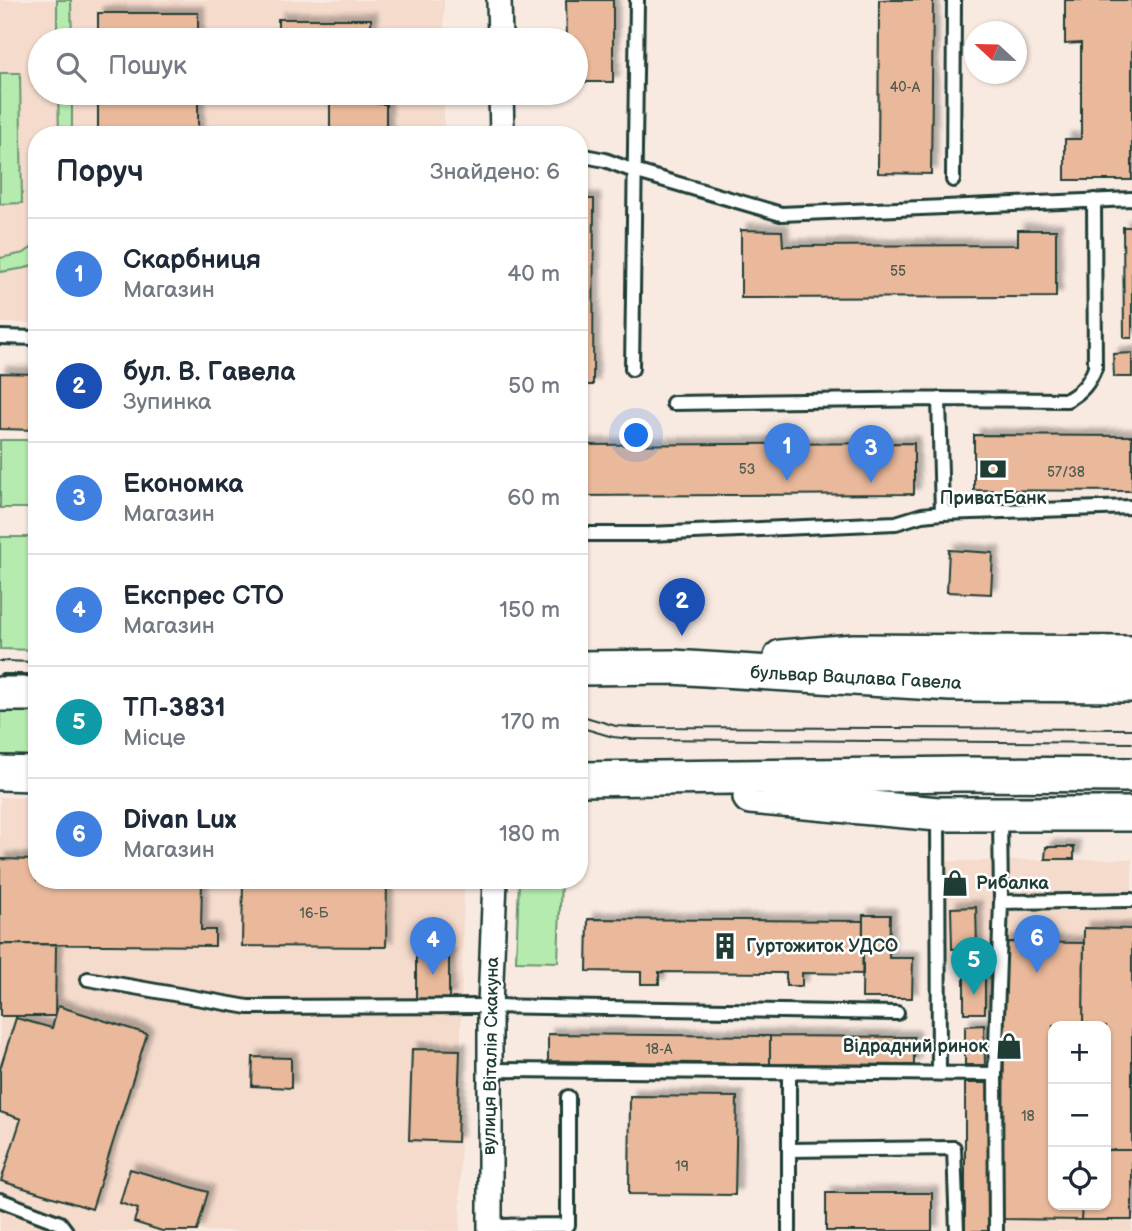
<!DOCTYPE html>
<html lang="uk">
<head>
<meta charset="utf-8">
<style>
	:root { --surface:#fff; --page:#f2f2f3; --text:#1f2937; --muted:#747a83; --line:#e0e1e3; --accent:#d93025 }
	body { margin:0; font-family:"Balsamiq Sans",sans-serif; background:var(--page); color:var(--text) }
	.controls { position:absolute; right:21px; bottom:21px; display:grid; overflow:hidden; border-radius:14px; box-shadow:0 2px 5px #0004 }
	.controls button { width:63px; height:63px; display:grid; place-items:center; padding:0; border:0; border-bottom:2px solid var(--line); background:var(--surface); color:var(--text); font:35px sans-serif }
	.compass { position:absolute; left:964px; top:21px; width:63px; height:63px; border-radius:50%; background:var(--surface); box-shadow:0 2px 5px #0004; rotate:292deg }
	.you { position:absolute; left:637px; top:436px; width:24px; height:24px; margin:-18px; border:5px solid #fff; border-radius:50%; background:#1a73e8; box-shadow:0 0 0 10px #1a73e833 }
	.badge { display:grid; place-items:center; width:46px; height:46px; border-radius:50%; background:var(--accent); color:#fff; font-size:23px; font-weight:700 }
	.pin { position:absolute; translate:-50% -58px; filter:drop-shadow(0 2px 4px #0008) }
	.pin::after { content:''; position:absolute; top:37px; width:24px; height:21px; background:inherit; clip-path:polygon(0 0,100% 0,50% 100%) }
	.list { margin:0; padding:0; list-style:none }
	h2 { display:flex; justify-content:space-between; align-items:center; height:91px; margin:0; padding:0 28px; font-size:30px }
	h2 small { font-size:23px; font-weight:400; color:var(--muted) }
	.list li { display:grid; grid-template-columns:46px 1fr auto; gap:21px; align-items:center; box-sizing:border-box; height:112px; padding:0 28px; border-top:2px solid var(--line) }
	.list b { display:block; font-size:26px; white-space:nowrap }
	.list p { margin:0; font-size:23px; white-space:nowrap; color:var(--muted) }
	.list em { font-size:23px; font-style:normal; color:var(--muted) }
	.icon { flex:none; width:38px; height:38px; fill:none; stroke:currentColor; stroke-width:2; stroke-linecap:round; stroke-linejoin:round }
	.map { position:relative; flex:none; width:1132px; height:1231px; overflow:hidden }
	.search { position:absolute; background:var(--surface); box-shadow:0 2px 5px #0004; left:28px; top:28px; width:560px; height:77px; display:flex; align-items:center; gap:18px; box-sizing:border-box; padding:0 24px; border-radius:38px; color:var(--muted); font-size:26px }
	.panel { position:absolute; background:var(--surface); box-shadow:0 2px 5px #0004; left:28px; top:126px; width:560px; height:763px; border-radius:28px }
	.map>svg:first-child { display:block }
</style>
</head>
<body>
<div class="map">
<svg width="1132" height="1231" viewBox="0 0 1132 1231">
	<defs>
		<filter id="shadow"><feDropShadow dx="6" dy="-6" stdDeviation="2" flood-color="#0004"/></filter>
	</defs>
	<rect width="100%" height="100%" fill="#f9eae1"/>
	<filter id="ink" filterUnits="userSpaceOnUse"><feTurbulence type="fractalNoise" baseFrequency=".0143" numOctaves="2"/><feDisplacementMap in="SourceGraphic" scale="14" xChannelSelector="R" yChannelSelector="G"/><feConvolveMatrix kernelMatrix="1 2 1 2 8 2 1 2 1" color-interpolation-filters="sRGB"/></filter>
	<g filter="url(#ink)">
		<path fill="#f4dbcc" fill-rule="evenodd" d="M0,0H444V40H40V93H444V135H37V323H0Z
			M0,797L37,798V880H464L461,1019L460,1231H0Z
			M1132,859V1231H965V1026H986L985,967L955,965L947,952L945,861ZM1053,1026H1106V1205H1053Z"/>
		<path fill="#b5ebae" stroke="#6a9471" stroke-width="2" d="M57,0H71L72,40H57Z
			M0,73H20L22,203L0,204Z
			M58,93H72V135H59Z
			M37,244V262L26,268L0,272V258L24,253Z
			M0,440H37V508H0Z
			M0,537H37V650L0,649Z
			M0,710H37V756L0,755Z
			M519,880H561L558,962L516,961Z"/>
		<path fill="#eab99b" stroke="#1f3d34" stroke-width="2" filter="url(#shadow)" d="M566,0H613V82H576V40H567Z
			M879,0H933L931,174L878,173Z
			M1065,0H1132V180H1065V139H1081V43L1065,44Z
			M98,13H198V40H98Z
			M278,19H371V40H278Z
			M98,93H198V135H98Z
			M330,93H378V104H386V135H330Z
			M579,199H594L593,385H579Z
			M1123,227H1132V338H1124Z
			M741,230L782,231L783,246L1018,245V230H1056V297L741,298Z
			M1132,353V377H1114L1113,354Z
			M0,373L37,374V430L0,429Z
			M974,435L1132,436V491L974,490Z
			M914,443V494L579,496V445Z
			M949,550L993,553L991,594L947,592Z
			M1046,847H1074V859H1045Z
			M0,859L37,860V880H202L201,930H215V946L0,944Z
			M243,880H387L386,947L242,946Z
			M976,907L977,948L952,949L951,908Z
			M863,915H890L889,958H913L912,998H862Z
			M588,919L863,921V974L802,973V986H786V973L659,972V984H641V972L587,971Z
			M1084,928L1132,929V1150H1106V1026H1083Z
			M1005,942L1084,943L1083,1026H1053V1205H1082L1081,1220L1002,1219Z
			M0,944H56L55,1016H0Z
			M449,955V999H416V956Z
			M985,976V1013H964V977Z
			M58,1006L147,1034L92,1209L1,1181L21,1119L0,1112V1069L16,1018L52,1028Z
			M984,1025L985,1065H965V1026Z
			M548,1034L770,1036V1064L548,1061Z
			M770,1036L914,1037V1065L770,1064Z
			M412,1049L460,1050L457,1142L409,1140Z
			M253,1057L291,1058V1088L252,1086Z
			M965,1083H988V1231H965Z
			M630,1096L737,1097L735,1195L629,1194Z
			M1106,1150H1132V1220H1081L1082,1205H1106Z
			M130,1169L208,1192L197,1231H162L134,1222L138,1209L120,1203Z
			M826,1193H932V1231H826Z"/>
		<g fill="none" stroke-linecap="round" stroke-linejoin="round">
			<defs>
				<path id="service" d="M579,155L605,160L634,171L781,214L1132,199
					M953,180L954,0
					M0,337L37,338
					M632,369L637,0
					M939,399L942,513
					M673,403L939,399L1067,400C1082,392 1089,383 1095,368L1094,200
					M579,534H649L896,523L922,515L942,513L1132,507
					M938,815L939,1074
					M1001,902L1132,900
					M88,979L248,1007L490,1006L897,1013
					M490,1070L995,1074
					M789,1150L954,1148L957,1231
					M0,1200L60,1223L66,1231
					M490,1226L568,1225V1097
					M789,1231V1072
					M996,1231L995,1074L1001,902L1000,814"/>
				<path id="minor" d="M499,0L500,40
					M501,93L502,135
					M490,1231V1006L495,880"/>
				<path id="secondary" d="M781,657L854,651L1132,653
					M579,668L672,667L951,684L1132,685
					M0,694H37
					M0,773L37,774
					M579,779L961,774L1132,775
					M750,797L938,814H1132"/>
			</defs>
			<use href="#service" stroke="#1f3d34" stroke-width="18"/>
			<use href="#minor" stroke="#1f3d34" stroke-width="28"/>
			<use href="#secondary" stroke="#1f3d34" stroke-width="38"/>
			<use href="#service" stroke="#fff" stroke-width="12"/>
			<use href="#minor" stroke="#fff" stroke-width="23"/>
			<use href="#secondary" stroke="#fff" stroke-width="33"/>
			<path stroke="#1f3d34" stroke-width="2" d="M0,661L37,662
				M0,674H37
				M579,715L616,726L635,727L1132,729
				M579,727L613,737L632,739L1132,743"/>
		</g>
	</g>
	<defs>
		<symbol id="bank-bare" viewBox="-9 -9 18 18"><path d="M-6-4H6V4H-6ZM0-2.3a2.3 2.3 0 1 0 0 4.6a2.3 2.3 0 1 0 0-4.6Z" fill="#1f3d34" stroke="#fff" stroke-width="2.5" paint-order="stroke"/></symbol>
		<symbol id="shop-bare" viewBox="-9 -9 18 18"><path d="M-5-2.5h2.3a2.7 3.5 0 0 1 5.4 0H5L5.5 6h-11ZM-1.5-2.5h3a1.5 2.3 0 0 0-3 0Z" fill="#1f3d34" stroke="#fff" stroke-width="2.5" paint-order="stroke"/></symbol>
		<symbol id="building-bare" viewBox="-9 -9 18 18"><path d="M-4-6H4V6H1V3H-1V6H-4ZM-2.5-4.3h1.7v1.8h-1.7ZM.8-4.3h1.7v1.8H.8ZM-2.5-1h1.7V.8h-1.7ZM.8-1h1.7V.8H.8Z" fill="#1f3d34" stroke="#fff" stroke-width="2.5" paint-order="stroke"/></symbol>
	</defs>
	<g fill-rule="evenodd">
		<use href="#bank-bare" x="974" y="450" width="38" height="38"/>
		<use href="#shop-bare" x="936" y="864" width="38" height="38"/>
		<use href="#building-bare" x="706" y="927" width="38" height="38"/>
		<use href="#shop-bare" x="990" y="1027" width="38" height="38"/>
	</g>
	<g text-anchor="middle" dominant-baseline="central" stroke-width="5" stroke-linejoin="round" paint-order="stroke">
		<g font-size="14" fill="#525c4e">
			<text x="905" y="87">40-А</text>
			<text x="898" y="271">55</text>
			<text x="747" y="469">53</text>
			<text x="1066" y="472">57/38</text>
			<text x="314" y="913">16-Б</text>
			<text x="659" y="1049">18-А</text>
			<text x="1028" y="1116">18</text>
			<text x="682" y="1166">19</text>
		</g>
		<g font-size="18" font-weight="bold" fill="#1f3d34" stroke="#fff" text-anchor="start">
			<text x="993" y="498" text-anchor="middle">ПриватБанк</text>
			<text x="976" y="883">Рибалка</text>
			<text x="746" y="946">Гуртожиток УДСО</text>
			<text x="988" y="1046" text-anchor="end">Відрадний ринок</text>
		</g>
		<g font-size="18" fill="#1f3d34" stroke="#fff">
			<text transform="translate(856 678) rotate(3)">бульвар Вацлава Гавела</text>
			<text transform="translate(491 1056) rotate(-89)">вулиця Віталія Скакуна</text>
		</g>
	</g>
</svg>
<div class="controls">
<button>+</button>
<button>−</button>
<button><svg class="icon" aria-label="locate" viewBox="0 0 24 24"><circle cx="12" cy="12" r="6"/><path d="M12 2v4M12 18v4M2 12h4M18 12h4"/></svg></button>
</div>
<svg class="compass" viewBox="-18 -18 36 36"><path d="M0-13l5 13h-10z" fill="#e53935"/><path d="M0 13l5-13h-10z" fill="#747a83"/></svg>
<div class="you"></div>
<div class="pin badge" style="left:787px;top:481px;background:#3f7fe0">1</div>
<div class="pin badge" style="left:682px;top:636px;background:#1a4fb4">2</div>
<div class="pin badge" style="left:871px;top:483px;background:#3f7fe0">3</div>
<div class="pin badge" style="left:433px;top:975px;background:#3f7fe0">4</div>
<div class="pin badge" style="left:974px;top:995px;background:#0f9aa8">5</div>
<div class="pin badge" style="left:1037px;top:973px;background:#3f7fe0">6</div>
<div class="search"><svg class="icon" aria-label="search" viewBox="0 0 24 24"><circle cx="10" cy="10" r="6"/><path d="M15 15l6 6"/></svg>Пошук</div>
<section class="panel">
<h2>Поруч<small>Знайдено: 6</small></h2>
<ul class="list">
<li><span class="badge" style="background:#3f7fe0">1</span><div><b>Скарбниця</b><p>Магазин</p></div><em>40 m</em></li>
<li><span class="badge" style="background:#1a4fb4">2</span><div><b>бул. В. Гавела</b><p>Зупинка</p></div><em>50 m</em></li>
<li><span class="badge" style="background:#3f7fe0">3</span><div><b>Економка</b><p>Магазин</p></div><em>60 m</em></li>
<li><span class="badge" style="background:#3f7fe0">4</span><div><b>Експрес СТО</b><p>Магазин</p></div><em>150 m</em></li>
<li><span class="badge" style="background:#0f9aa8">5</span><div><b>ТП-3831</b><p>Місце</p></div><em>170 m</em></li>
<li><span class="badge" style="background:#3f7fe0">6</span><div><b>Divan Lux</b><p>Магазин</p></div><em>180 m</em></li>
</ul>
</section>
</div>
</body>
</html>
